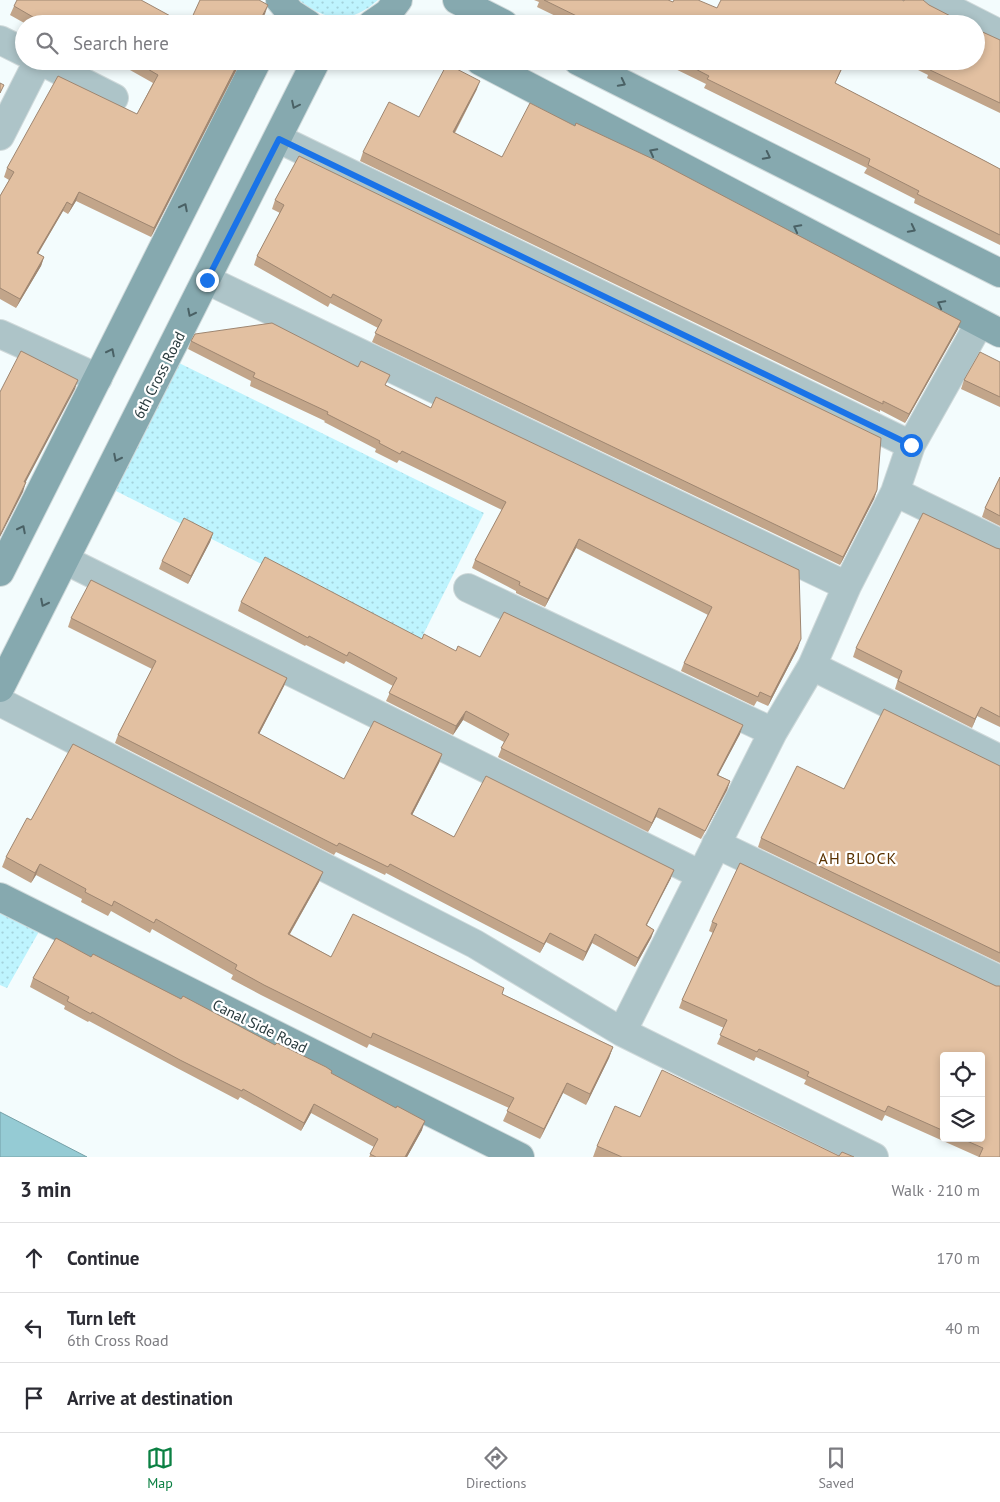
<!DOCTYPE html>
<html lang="en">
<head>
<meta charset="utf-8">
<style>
	:root { --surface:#fff; --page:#f7f7f7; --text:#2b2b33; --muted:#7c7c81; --line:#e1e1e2; --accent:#0b8043 }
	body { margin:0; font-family:"PT Sans",sans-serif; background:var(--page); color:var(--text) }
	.controls { position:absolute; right:15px; bottom:15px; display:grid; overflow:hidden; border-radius:5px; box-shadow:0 2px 8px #0003 }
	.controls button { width:45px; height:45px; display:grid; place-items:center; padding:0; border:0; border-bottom:1px solid var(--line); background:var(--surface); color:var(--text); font:25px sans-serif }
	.stop { position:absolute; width:15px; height:15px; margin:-11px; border:4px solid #1a73e8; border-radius:50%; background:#fff }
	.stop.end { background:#1a73e8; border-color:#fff; box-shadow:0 1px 5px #0008 }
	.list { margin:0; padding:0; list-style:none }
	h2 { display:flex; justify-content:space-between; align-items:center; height:65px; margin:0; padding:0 20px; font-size:21px }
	h2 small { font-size:16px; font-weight:400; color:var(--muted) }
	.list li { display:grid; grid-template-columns:32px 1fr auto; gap:15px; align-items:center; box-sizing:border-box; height:70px; padding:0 20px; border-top:1px solid var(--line) }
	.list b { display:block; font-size:19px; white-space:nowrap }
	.list p { margin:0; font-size:16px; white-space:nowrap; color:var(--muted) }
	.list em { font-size:16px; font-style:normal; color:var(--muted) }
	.icon { flex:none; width:28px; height:28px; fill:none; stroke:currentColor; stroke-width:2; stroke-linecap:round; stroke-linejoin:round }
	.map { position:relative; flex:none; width:1000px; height:1157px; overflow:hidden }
	.search { position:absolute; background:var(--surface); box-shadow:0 2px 8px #0003; left:15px; right:15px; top:15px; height:55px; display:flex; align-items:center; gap:12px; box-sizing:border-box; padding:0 18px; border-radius:28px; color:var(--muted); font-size:19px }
	.sheet { height:275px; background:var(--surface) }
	nav { display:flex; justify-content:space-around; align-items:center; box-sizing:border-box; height:70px; border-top:1px solid var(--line); background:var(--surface); font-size:14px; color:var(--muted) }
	nav a { display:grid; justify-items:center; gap:2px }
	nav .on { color:var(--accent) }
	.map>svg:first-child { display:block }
</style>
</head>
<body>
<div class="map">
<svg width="1000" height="1157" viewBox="0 0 1000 1157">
	<defs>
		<pattern id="grass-dots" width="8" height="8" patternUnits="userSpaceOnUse" patternTransform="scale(1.25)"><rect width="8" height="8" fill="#bef4fe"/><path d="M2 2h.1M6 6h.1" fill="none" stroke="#a3d2db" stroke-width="1.8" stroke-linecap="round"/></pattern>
	</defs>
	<rect width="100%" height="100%" fill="#f3fcfd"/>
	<path fill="url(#grass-dots)" d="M299,0H378C352,24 326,22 299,0Z
		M177,362L484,513L419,643L114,490Z
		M0,907L41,928L7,988L0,985Z"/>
	<path fill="#95cbd4" stroke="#75a0a7" d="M0,1112L87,1157H0Z"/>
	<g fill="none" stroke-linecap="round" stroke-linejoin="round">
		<defs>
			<path id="street" d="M933,0L1000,34
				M0,40L24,52
				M41,61L114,98
				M0,136L38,61
				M279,139L911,445
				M207,280L847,586
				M0,334L98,378
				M895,492L1000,543
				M65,560L701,875
				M468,588L773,732
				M812,666L1000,759
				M0,702L475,944L622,1032L874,1157
				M716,844L1000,980
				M622,1032L773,732L812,666L847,586L895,492L911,445L979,324"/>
			<path id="secondary" d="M280,0L291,13L308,24
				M457,0L504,24
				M372,24L388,13L398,0
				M480,61L1000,333
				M578,61L1000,273
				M0,572L257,61
				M0,688L316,61
				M0,897L520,1157"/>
		</defs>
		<use href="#street" stroke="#cfd9da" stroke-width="30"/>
		<use href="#secondary" stroke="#cfd9da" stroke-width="30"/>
		<use href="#street" stroke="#adc4c8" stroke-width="28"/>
		<use href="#secondary" stroke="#86a9af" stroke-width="28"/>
	</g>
	<path fill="#c2a58a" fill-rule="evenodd" d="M534,0H668L673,2L717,8L904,1L929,5L966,24H572L537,7L539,2Z
		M14,6L185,24H26L10,15Z
		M1000,40V113L927,78L928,75L900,61H976Z
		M114,61H241L151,237L76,201L68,214L63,211L38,254L44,257L41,266L16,308L0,299V196L9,180L4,177L7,168L137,114L153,83Z
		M659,61H846L835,83L985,161L1000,169V245L914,203L915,199L864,173L867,168L704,88L706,84Z
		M477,89L455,133L502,157L958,329L905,423L880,410V412L360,161L363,152L419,117Z
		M275,200L877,490L874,499L840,565L372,342L378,328L330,303L328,307L254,265L257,256L280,213L272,209Z
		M191,341L386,385L798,648L768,706L757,701L754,706L681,671L684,663L708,615L576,548L545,607L516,593V591L472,568L475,560L502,510L399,460L397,463L375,452L376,449L324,422L325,421L250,386L251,381L188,349Z
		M1000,362V407L961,389L964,380Z
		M1000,477V526L982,517L985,508Z
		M213,533L210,542L188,584L159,569L162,561Z
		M996,548L1000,549V727L977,716L972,728L895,689L898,679L853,657L856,648Z
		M241,602L422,639L456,651L740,734L718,775L730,781L727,790L701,839L656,817L648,832L498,757L504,742L463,720L453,735L386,701L393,686L346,661L344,664L306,645L305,646L238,611Z
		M71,618L287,678L284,686L259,734L344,779L442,754L439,763L412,815L454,837L671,878L647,925L654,930L651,938L635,967L592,943L583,961L546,942L540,953L386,873L385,875L336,852L334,855L115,743L118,735L152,669L68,627Z
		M996,764L1000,766V963L758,847L761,838L844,789Z
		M31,820L319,882L290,934L331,957L502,994L613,1047L609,1058L586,1105L563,1093L540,1139L503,1121L509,1108L369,1044L367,1048L261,995L231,979L233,975L152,929L150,933L111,911L108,916L81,902L82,899L36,875L31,883L2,867L6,857Z
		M712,922L996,986L1000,1157H979L885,1115L882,1121L804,1084L806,1080L756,1057L754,1061L717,1044L724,1028L679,1008L682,1000L713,933L709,931ZM944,1056L981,1138H944Z
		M91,957L181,999L332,1073L422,1130L407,1157H369L374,1147L311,1113L301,1131L240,1097L238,1100L177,1068L89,1021L88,1022L64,1009L65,1006L30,987L33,978Z
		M640,1117L839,1156L854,1157H593L597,1146Z"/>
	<path fill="#9e8671" d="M268,5L265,14L260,24H258Z
		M239,61H241L151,237L154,228Z
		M480,81L477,89L450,141L453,132Z
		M79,192L76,201L68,214L72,205Z
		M67,202L63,211L33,262L37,253Z
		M44,257L41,266L16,308L20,299Z
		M961,321L958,329L905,423L909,414Z
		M78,380L75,389L21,491L24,482Z
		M26,482L23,492L0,537V535Z
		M877,490L874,499L840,565L843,557Z
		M213,533L210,542L188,584L191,576Z
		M579,539L576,548L545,607L548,599Z
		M801,639L798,648L768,706L771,697Z
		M287,678L284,686L255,742L258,733Z
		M981,707L977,716L972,728L975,719Z
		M466,711L463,720L453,735L456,726Z
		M743,725L740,734L714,783L717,775Z
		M442,754L439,763L408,823L411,814Z
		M730,781L727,790L701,839Z
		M659,808L656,817L648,832L652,823Z
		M40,864L36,875L31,883L35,873Z
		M674,870L671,878L642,933L646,925Z
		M323,872L319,882L284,944L288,934Z
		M654,930L651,938L635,967L638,958Z
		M550,933L546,942L540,953L544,944Z
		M595,934L592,943L583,961L586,952Z
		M613,1047L609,1058L586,1105L590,1094Z
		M567,1083L563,1093L540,1139L544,1129Z
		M314,1104L311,1113L301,1131L304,1123Z
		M425,1121L422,1130L407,1157H405Z"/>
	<path fill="#e2c0a1" stroke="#9e8671" d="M17,0H141L185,24H45L14,6Z
		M200,0H259L268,5L258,24H189Z
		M544,0H668L673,2L674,0H698L717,8L721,0H902L904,1V0H923L929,5L966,24H593Z
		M976,29L1000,40V103L930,70L932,67L920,61H976Z
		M134,61H239L154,228L79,192L72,205L67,202L37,253L44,257L20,299L0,288V196L14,172L7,168L58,76L137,114L158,75Z
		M680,61H845L835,83L985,161L1000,169V235L917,194L919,191L868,165L870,159L707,79L709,76Z
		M447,64L480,81L453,132L502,157L530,103L575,126L576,123L655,160L961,321L909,414L883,401V404L363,152L389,102L419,117Z
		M0,83L4,85L0,93Z
		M299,156L881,438L877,490L843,557L375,333L382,320L333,294L331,298L257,256L284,205L275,200Z
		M272,323L358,367L361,361L390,375L385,385L431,408L436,397L799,570L801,639L771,697L760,692L758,697L684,663L712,607L579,539L548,599L519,585L520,582L475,560L506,502L402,451L400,454L379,443L380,441L327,414L328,412L253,377L255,373L191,341L195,334Z
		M21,351L78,380L24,482H26L0,535V392Z
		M980,352L1000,362V397L964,380Z
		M1000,477V516L985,508Z
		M923,513L996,548L1000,549V717L981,707L975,719L898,681L902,671L856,648Z
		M184,518L213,533L191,576L162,561Z
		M265,557L422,639L424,634L456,651L458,646L480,657L504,612L743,725L717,775L730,781L705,831L659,808L652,823L501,748L509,734L466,711L456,726L389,693L397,678L349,652L347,656L309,636L308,638L241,602Z
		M91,580L287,678L258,733L344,779L374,721L442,754L411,814L454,837L486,776L674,870L646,925L654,930L638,958L595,934L586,952L550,933L544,944L390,864L388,867L339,843L337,846L118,735L156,661L71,618Z
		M884,709L1000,766V953L761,838L797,766L844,789Z
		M73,744L323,872L288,934L331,957L353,914L504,988L502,994L613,1047L590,1094L567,1083L544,1129L507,1111L514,1098L373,1033L371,1038L264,985L235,969L237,965L156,919L154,923L114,901L112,906L85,892L86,889L40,864L35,873L6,857L27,818L31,820Z
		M740,863L996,986H1000V1157H979L983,1148L960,1138H981V1056H944V1131L888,1106L885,1112L807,1076L809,1072L759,1049L757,1052L720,1035L727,1020L682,1000L717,924L712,922Z
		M56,938L91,957L93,954L181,999L183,996L275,1045L277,1043L326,1067L332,1071L331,1073L396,1108L397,1106L425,1121L405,1157H376L370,1154L378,1139L314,1104L304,1123L243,1089L242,1091L180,1060L92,1012L91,1014L67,1001L69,997L33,978Z
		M662,1070L839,1156L842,1152L854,1157H622L597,1146L615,1106L640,1117Z"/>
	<defs><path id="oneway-chevron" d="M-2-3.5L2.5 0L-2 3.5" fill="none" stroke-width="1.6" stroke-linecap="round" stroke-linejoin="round" transform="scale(1.25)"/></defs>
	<g stroke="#4a6165">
		<use href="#oneway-chevron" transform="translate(622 83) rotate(27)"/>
		<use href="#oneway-chevron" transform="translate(295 105) rotate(116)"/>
		<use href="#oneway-chevron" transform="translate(653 152) rotate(-152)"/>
		<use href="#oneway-chevron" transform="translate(767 156) rotate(27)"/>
		<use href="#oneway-chevron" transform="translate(184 207) rotate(-63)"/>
		<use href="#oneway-chevron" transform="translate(797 228) rotate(-152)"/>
		<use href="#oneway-chevron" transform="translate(912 229) rotate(27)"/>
		<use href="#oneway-chevron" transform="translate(941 304) rotate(-152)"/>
		<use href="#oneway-chevron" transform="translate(191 313) rotate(117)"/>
		<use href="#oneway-chevron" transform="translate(111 352) rotate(-63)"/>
		<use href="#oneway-chevron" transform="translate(117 458) rotate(117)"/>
		<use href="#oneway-chevron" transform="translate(22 529) rotate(-63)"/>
		<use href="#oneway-chevron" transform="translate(44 603) rotate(117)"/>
	</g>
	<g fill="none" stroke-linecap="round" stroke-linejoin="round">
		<path stroke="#1a73e8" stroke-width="6" d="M207,280L279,139L911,445"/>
	</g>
	<g text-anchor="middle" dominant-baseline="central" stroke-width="4.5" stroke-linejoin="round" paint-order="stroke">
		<g font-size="15" fill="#293a3d" stroke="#fff">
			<text transform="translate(159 375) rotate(-63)">6th Cross Road</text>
			<text transform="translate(260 1026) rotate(26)">Canal Side Road</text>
		</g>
		<g font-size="16" letter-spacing="1" fill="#593202" stroke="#fff">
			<text x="858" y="858">AH BLOCK</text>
		</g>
	</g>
</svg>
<div class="controls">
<button><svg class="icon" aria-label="locate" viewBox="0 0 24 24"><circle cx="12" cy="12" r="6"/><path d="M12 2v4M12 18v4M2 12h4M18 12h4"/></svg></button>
<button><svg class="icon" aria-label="layers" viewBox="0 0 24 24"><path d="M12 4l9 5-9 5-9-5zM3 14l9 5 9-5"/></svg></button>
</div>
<div class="stop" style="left:911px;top:445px"></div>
<div class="stop end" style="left:207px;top:280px"></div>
<div class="search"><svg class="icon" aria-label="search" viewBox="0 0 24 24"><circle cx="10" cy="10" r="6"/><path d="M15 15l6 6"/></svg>Search here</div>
</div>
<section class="sheet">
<h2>3 min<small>Walk · 210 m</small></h2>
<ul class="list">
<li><svg class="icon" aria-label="ahead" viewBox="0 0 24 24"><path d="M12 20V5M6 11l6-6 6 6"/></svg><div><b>Continue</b></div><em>170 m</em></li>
<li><svg class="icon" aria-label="left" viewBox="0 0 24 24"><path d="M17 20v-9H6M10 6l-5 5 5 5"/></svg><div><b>Turn left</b><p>6th Cross Road</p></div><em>40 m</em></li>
<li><svg class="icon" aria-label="arrive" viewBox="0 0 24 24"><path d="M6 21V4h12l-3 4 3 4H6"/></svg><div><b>Arrive at destination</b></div></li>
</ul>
</section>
<nav>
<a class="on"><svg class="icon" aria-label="map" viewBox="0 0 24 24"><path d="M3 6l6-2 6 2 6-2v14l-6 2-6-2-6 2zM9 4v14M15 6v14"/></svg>Map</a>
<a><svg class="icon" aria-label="directions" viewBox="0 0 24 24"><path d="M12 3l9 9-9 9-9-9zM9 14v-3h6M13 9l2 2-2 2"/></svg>Directions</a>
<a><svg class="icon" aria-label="saved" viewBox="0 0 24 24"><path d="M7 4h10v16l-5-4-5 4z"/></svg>Saved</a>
</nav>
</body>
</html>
